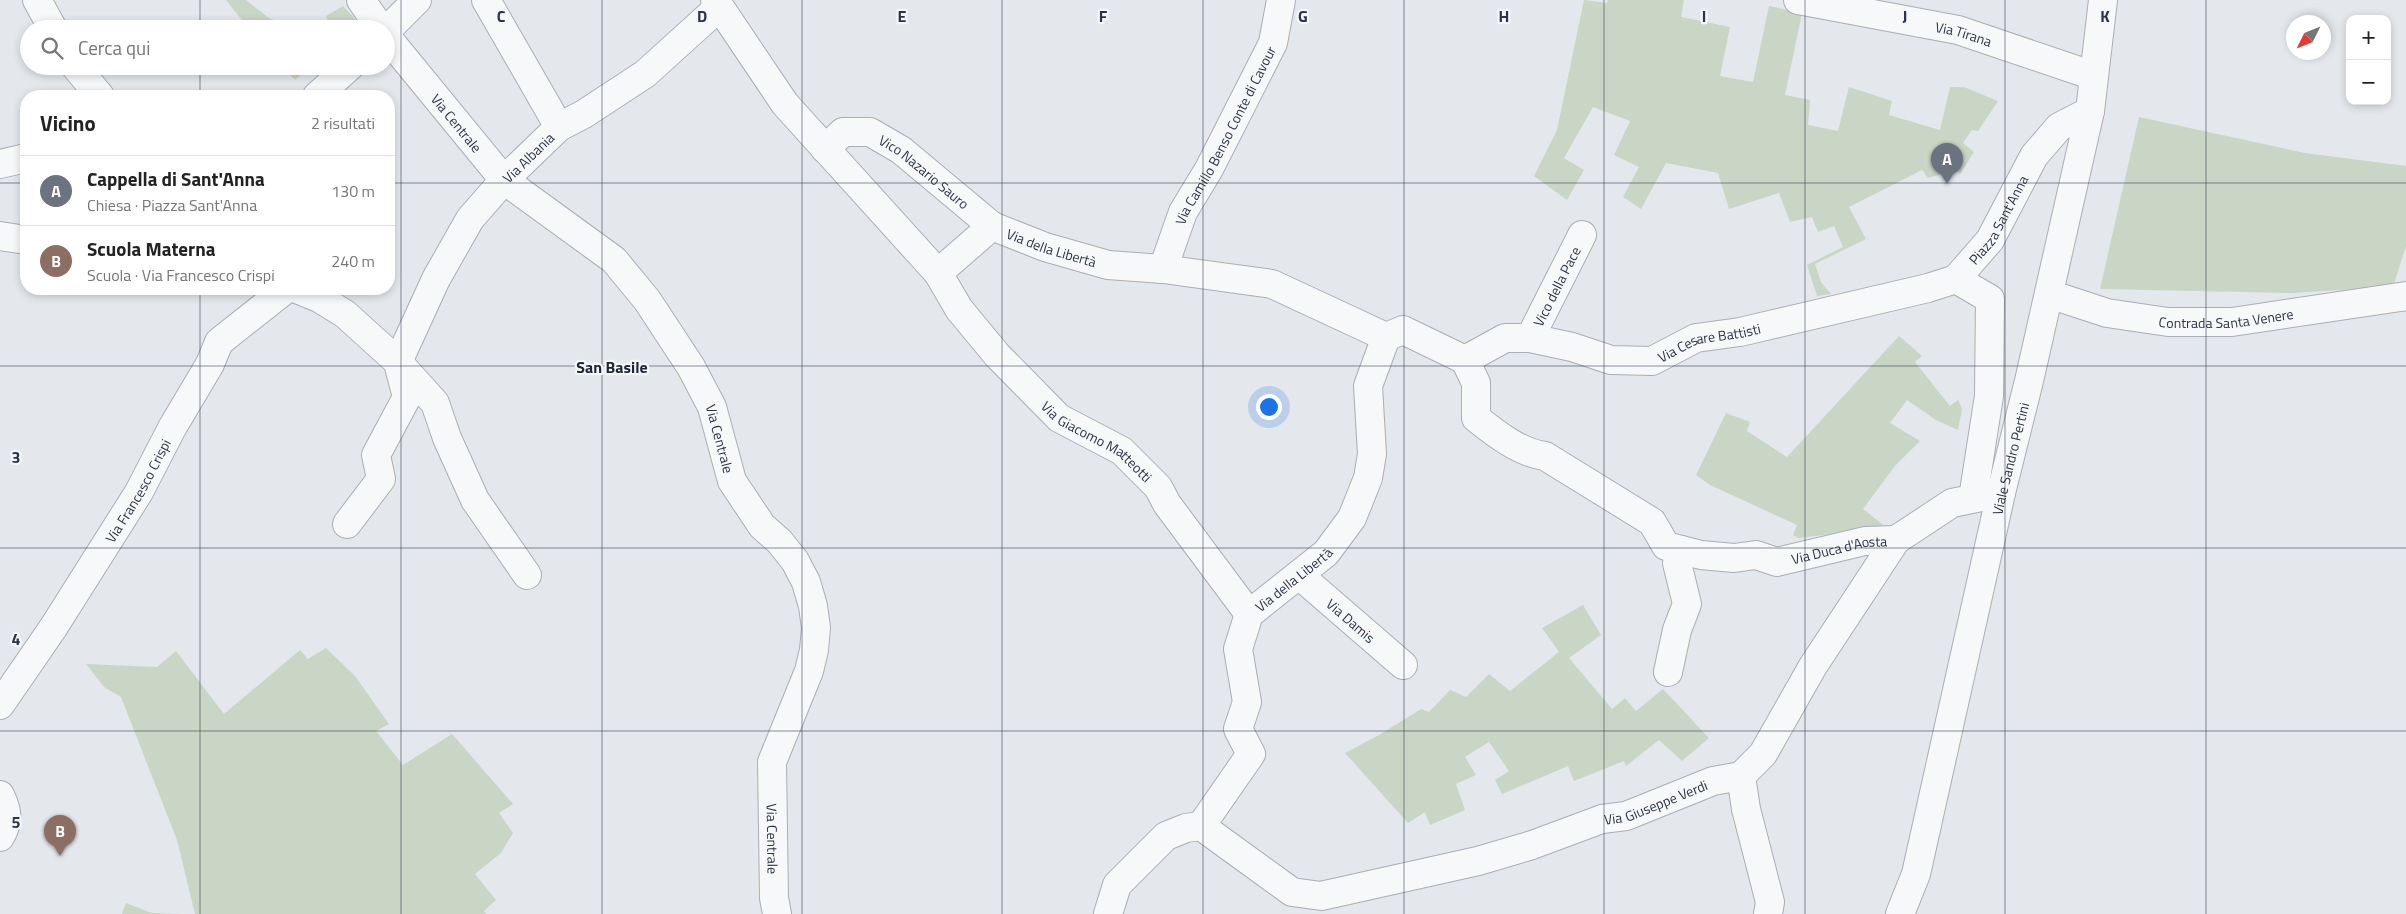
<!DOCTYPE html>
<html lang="it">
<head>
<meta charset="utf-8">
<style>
	:root { --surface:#fff; --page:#f2f2f2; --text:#222; --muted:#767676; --line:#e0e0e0; --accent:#0b8043 }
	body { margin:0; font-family:"Titillium Web",sans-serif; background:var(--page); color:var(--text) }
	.controls { position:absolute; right:15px; top:15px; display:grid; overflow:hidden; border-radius:10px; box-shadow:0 2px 8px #0003 }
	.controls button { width:45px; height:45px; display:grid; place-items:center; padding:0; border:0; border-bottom:1px solid var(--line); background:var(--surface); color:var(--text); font:25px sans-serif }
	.compass { position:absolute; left:2286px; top:15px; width:45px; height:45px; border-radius:50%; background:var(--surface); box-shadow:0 2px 8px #0003; rotate:227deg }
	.you { position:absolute; left:1268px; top:406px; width:18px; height:18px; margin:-12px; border:4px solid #fff; border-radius:50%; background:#1a73e8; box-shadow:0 0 0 8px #1a73e833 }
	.badge { display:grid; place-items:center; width:32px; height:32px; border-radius:50%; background:var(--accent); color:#fff; font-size:16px; font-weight:700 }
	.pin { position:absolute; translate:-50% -41px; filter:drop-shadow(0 1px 2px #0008) }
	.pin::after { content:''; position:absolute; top:26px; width:18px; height:15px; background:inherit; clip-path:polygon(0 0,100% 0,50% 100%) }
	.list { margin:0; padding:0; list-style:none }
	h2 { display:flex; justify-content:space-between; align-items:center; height:65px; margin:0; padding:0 20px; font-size:21px }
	h2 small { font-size:16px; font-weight:400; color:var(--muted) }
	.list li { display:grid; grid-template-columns:32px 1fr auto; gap:15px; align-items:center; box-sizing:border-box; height:70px; padding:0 20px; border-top:1px solid var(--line) }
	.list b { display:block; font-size:19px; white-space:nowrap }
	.list p { margin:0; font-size:16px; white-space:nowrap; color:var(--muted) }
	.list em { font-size:16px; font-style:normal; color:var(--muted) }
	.icon { flex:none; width:28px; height:28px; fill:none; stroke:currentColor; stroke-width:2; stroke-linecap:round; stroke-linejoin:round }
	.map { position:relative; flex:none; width:2406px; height:914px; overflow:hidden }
	.search { position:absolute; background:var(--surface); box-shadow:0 2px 8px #0003; left:20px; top:20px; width:375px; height:55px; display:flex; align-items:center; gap:12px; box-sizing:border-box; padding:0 18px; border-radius:28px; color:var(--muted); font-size:19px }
	.panel { position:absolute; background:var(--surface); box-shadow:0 2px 8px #0003; left:20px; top:90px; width:375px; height:205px; border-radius:20px }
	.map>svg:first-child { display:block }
</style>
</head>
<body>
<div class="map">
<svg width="2406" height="914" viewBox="0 0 2406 914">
	<rect width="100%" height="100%" fill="#e4e7ec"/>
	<path fill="#c9d6c5" d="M226,0H246L269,18L288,26L302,29H249Z
		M1584,0L1607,3L1608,0H1684L1681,17L1730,27L1720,76L1753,82L1769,6L1802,13L1785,95L1810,100L1808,125L1838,131L1849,87L1892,101L1889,115L1940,130L1950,87H1964L1998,101L1978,131L1972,130L1963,143L1974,152L1960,174L1957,170L1928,178L1922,170L1849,207L1866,239L1815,264L1821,282L1831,294L1817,296L1807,265L1843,247L1834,226L1818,232L1812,217L1790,222L1779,193L1729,209L1718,173L1666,163L1641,209L1623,197L1639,167L1614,155L1630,121L1593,107L1564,158L1584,170L1567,200L1534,176L1557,130Z
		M343,6L359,23L352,29H330L326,16Z
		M282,66H311L295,80Z
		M2139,117L2305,153L2406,166V246L2393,287L2292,293L2100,289Z
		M1899,336L1922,356L1915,362L1950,406L1958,400L1962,409L1958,430L1936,420L1907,400L1890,423L1920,441L1895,466L1863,509L1886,527L1799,538L1793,535L1797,525L1710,485L1696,475L1726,413L1750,422L1747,431L1787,457Z
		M1583,605L1601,635L1569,658L1612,709L1625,698L1636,711L1663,689L1709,738L1682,761L1659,740L1626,766L1624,761L1574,781L1568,766L1502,794L1495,780L1509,771L1489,742L1465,757L1476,775L1456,784L1465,810L1430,825L1425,812L1408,823L1345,753L1379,735L1421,709L1429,712L1450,690L1466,697L1489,674L1510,691L1559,652L1542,628Z
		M326,648L355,676L389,724L376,731L403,765L452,734L513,804L499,813L513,833L501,853L475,874L496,900L484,911L486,914H195L177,840L121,697L104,687L86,664L157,667L176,651L224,714L300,650L308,659Z
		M126,903L152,913L183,914H122Z"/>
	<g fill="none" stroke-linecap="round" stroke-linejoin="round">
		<defs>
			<g id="minor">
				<path d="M37,0L53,29"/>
				<path d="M361,0L381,29"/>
				<path d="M486,0L559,127"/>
				<path id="s1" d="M715,0L785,104L938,273L959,309L997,355L1059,418L1122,451L1158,487L1167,504L1249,614"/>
				<path id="s2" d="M1798,0L1958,30L2094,76"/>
				<path d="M386,31L417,0"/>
				<path id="s3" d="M386,36L504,180L614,260L647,300L691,367L712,407L732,481L762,526L780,542L795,561L806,582L813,606L816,628L814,650L809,671L772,762L774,898L777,914"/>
				<path d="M75,66L100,96"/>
				<path d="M317,96L350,66"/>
				<path id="s4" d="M825,149L843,132H870L901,150L992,226"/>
				<path d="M0,164L26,158"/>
				<path d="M0,236L26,240"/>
				<path id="s5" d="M1163,269L1183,212L1209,169L1273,43L1281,0"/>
				<path id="s6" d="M938,273L992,226L1045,247L1108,265L1163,269L1272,284L1386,337L1403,330L1465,360L1505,338H1530L1572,347L1611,360L1652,361L1696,338L1740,332L1928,288L1956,279L1990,240L2034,156L2059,127L2090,111"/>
				<path d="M1956,279L1990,299L1989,396L1973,498"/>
				<path d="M297,289L319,298L345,314L398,362L435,403L447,438L475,500L527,575"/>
				<path id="s7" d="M2049,294L2107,313L2168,322H2232L2406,296"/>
				<path id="s8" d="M1530,338L1582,235"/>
				<path id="s9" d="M1465,360L1476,383V418C1495,433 1520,453 1545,456L1652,522L1666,546L1701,555L1734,558L1756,555L1777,562L1865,541L1896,540"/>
				<path id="s10" d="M398,362L436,279L470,219L504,180L559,127L584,114L645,74L719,7"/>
				<path d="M347,524L381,479L376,455L407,397L398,363"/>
				<path id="s11" d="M1299,575L1403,665"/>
				<path d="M1668,672L1677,630L1687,604L1677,563L1681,550"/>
				<path id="s12" d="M0,705L53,628L139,492L172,428L210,364L219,342L286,289"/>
				<path d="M1741,776L1746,809L1770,902L1768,914"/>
				<path d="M0,795C8,811 9,822 0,837"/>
				<path id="s13" d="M1201,826L1292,892L1321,896L1478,861L1532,845L1602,819L1626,816L1713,781L1741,776L1763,754L1813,666L1896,540L1952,503L2001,493"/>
				<path id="s14" d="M1201,826L1251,754L1238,729L1247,702L1238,649L1249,614L1326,553L1352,518L1368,478L1372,454L1368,386L1386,337"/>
				<path d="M1108,914L1117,885L1166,836L1186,828L1201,826"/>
				<path id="s15" d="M1900,914L1916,874L2001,493L2029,381L2090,111L2103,0"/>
			</g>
		</defs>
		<use href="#minor" stroke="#a9aeb7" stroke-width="30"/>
		<use href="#minor" stroke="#f7f8fa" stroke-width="28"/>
	</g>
	<path fill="none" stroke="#2b3445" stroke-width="1" stroke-opacity="0.55" d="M200,0V29M401,0V914M602,0V914M802,0V914M1002,0V914M1203,0V914M1404,0V914M1604,0V914M1805,0V914M2005,0V914M2206,0V914M200,66V96M0,183H26M389,183H2406M200,289V914M0,366H2406M0,548H2406M0,731H2406"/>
	<g text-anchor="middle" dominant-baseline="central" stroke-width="4.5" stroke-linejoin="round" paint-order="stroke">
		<g font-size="14" fill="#2b3445" stroke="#f4f6f9">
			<text stroke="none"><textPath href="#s2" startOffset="169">Via Tirana</textPath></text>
			<text stroke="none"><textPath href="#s3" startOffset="112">Via Centrale</textPath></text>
			<text stroke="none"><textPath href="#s5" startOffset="148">Via Camillo Benso Conte di Cavour</textPath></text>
			<text stroke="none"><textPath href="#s10" startOffset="245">Via Albania</textPath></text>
			<text stroke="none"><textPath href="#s4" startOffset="119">Vico Nazario Sauro</textPath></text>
			<text stroke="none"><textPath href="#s6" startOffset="1158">Piazza Sant'Anna</textPath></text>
			<text stroke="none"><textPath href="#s6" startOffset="135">Via della Libertà</textPath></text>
			<text stroke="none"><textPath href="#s8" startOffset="58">Vico della Pace</textPath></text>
			<text stroke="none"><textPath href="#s7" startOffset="181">Contrada Santa Venere</textPath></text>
			<text stroke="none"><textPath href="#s6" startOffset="829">Via Cesare Battisti</textPath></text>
			<text stroke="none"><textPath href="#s3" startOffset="532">Via Centrale</textPath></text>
			<text stroke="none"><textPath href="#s1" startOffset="588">Via Giacomo Matteotti</textPath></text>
			<text stroke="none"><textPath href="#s15" startOffset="469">Viale Sandro Pertini</textPath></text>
			<text stroke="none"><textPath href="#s12" startOffset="255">Via Francesco Crispi</textPath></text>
			<text stroke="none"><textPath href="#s9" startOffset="471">Via Duca d'Aosta</textPath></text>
			<text stroke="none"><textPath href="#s14" startOffset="291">Via della Libertà</textPath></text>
			<text stroke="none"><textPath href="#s11" startOffset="69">Via Damis</textPath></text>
			<text stroke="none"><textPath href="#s13" startOffset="490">Via Giuseppe Verdi</textPath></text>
			<text stroke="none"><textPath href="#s3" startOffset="968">Via Centrale</textPath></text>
		</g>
		<g font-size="16" font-weight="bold" fill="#1d2536" stroke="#f4f6f9">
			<text x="612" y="367">San Basile</text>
		</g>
	</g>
	<g font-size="16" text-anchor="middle" font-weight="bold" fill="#2b3445" stroke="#f4f6f9" stroke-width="4.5" stroke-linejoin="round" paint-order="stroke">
		<text x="501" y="22">C</text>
		<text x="702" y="22">D</text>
		<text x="902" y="22">E</text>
		<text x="1103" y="22">F</text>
		<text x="1303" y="22">G</text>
		<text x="1504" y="22">H</text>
		<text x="1704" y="22">I</text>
		<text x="1905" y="22">J</text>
		<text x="2105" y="22">K</text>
		<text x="16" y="463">3</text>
		<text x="16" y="645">4</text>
		<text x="16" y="828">5</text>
	</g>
</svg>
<div class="controls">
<button>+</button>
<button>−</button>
</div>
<svg class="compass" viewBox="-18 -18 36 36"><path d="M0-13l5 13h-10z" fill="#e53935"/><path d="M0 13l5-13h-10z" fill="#767676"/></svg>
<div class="you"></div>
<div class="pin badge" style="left:1947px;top:184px;background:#6b7280">A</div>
<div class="pin badge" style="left:60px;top:856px;background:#8d6e63">B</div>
<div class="search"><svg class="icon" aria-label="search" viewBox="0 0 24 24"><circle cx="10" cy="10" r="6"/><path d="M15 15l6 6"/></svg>Cerca qui</div>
<section class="panel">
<h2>Vicino<small>2 risultati</small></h2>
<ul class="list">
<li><span class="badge" style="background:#6b7280">A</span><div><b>Cappella di Sant'Anna</b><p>Chiesa · Piazza Sant'Anna</p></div><em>130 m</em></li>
<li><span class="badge" style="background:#8d6e63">B</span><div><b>Scuola Materna</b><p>Scuola · Via Francesco Crispi</p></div><em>240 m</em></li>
</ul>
</section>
</div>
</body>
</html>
